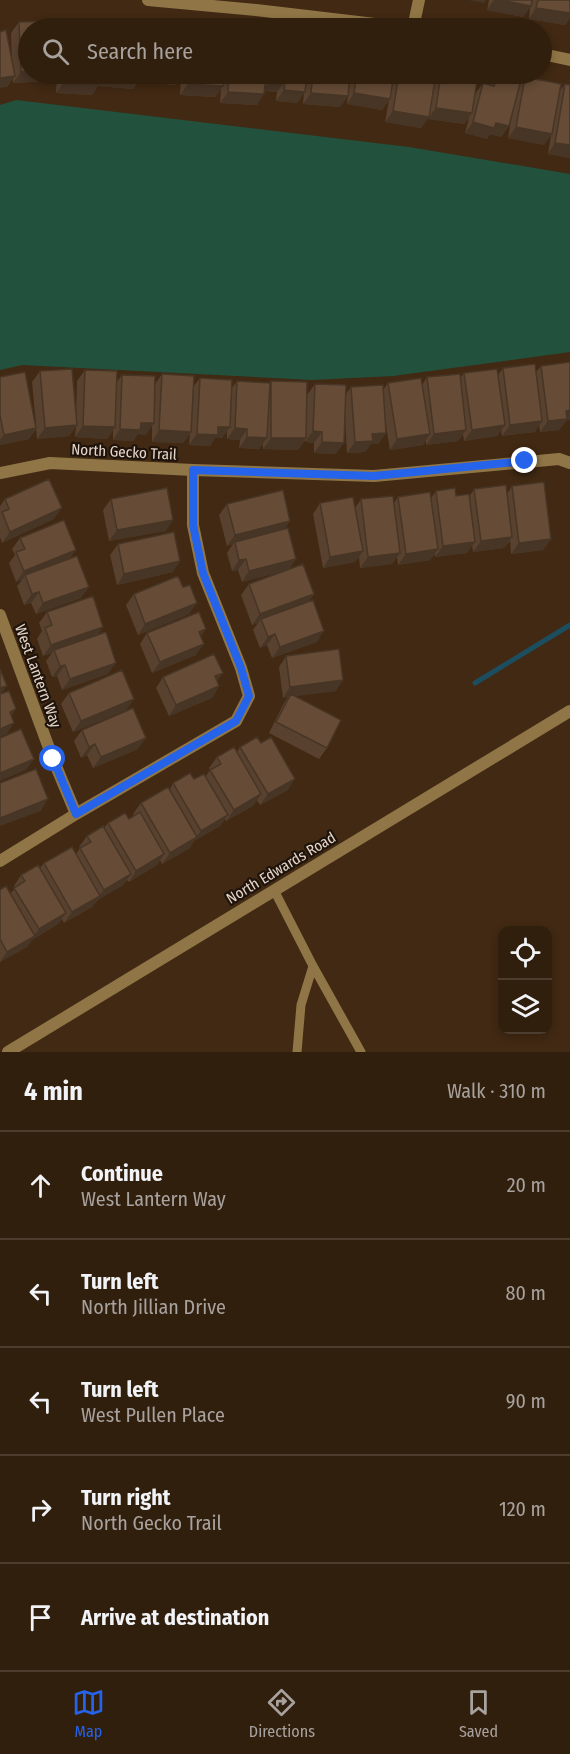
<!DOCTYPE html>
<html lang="en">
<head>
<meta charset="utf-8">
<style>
	:root { --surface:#311f0e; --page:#392717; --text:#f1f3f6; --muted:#a8a29e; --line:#4c3d2e; --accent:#2563eb }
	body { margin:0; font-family:"Fira Sans Condensed",sans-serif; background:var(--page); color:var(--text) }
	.controls { position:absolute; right:18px; bottom:18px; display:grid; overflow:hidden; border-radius:12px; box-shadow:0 3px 9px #0003 }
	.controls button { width:54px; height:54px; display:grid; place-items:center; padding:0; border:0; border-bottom:2px solid var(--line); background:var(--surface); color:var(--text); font:30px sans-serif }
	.stop { position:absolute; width:18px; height:18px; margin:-14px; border:4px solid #2563eb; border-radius:50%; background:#fff }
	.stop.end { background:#2563eb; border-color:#fff; box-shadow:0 2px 6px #0008 }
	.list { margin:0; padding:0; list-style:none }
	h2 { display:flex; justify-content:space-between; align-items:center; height:78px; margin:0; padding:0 24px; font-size:26px }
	h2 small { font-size:20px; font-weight:400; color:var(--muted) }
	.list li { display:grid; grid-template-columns:39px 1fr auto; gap:18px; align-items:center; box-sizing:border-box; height:108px; padding:0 24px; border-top:2px solid var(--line) }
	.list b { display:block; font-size:22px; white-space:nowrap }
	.list p { margin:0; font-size:20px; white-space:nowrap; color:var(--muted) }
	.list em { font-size:20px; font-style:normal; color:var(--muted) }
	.icon { flex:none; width:33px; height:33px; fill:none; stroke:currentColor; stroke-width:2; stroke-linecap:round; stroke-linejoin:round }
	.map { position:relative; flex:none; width:570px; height:1052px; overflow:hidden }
	.search { position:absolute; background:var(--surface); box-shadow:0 3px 9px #0003; left:18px; right:18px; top:18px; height:66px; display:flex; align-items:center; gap:15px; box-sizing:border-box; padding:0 21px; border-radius:33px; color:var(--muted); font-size:22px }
	.sheet { height:618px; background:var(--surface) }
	nav { display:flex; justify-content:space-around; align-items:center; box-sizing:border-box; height:84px; border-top:2px solid var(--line); background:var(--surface); font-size:16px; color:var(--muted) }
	nav a { display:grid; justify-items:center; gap:3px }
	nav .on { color:var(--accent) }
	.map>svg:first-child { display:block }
</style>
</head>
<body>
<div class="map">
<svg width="570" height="1052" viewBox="0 0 570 1052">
	<rect width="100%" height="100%" fill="#412913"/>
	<path fill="#22523e" d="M16,100L409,147L570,174V352L393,376L312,380L22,365L0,370V105Z"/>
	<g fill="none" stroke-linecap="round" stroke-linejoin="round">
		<path stroke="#1c4e60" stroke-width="5" d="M475,683L570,625"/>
		<path stroke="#907646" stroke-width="9" d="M274,890L313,966L361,1052
			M297,1052L301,1005L313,966"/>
		<path stroke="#907646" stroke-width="12" d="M148,0L256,10L409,28
			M413,28L419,0
			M542,54L570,60
			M0,473L50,463L193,470L374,476L559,459L570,463
			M0,615L53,759L76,814
			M0,861L76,814L236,721L249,696L241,668L203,573L193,525V470
			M8,1052L570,711"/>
	</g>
	<path fill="#58412e" d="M489,0H570V18L565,25L529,19L530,7L523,17L487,10Z
		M66,21L102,28H61Z
		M19,22L28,74H55L49,81L13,83V78L7,87L12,63L11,33Z
		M57,74H350L348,94L351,74H478L474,99L475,94L483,83L489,85L491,80L495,74H515L520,84L525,77L559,92L565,84L570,158L548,154L551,135L544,145L508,138L513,109L509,126L501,137L490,134L487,139L465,133L469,118L464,124L428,119L429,117L421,128L385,122L389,100L382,110L347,104L348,96L340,107L303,104L304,93L297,103L276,101L277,92L265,91L257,105L220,103L221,89L215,97L180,95L181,76L175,85L139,81V80L133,89L98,86L92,95L56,93Z
		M541,366L566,421L559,430L540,432L539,425L535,432L502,436L501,430L497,436L464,441L463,434L458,441L426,445V440L423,445L390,450L386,426V433L378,444H371L365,452L347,453L345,421L336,454L314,453V443L305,442V440L298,450L263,449V444L259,449L239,448L240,440L227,439V431L222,438H215L210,446L189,445L190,434L183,443L152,442V425L146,435L138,434L133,441L113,440V430L107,439L75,437L76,426L69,436L37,439L36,429L29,439L0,445V377L36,425L32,382L40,371L76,417L77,381L85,370L116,383L122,375L155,384L162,374L193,387L200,378L232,388L237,381L270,383L271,381L306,410L307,395L315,384L346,394L351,387L383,390L388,383L422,385L427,377L460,378L464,373L498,375L503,368L536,372Z
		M512,486L551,539L543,550L511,554L510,541L504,548L473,552L472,545L467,553L435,557V554L430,560L398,565L397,557L392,564L360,568L359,557L355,562L323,568L313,514L320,503L355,508L361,499L394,503L398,497L431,498L436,491L456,496L469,497L474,489L507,494Z
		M5,499L54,519L2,543L0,537V506Z
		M111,499L166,531L109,541L103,510Z
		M227,504L285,529L296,559L289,569L314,594L309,601L317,642L272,658L267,645L260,648L253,630L258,623L252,625L241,595L249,584L284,571L242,582L238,570L232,571L227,553L233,544L227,546L219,515Z
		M20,538L70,558L81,598L36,614L31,603L24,605L17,586L22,580L16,582L9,563L15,555L12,549Z
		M118,544L173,572L117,585L110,555Z
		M134,594L189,614L138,635L126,605Z
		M47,612L97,635L108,674L62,690L57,676L52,677L46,661L52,653L43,656L37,639L42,631L39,623Z
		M147,633L201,637L196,655L152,673L140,644Z
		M286,656L336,691L295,696L327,748L319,759L269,733L283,705L288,697L283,698L279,667Z
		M223,673L217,681L219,686L212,698L169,716L156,688L163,677Z
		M69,693L134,699L126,710L73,732L61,704Z
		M82,730L138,749L93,768L87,755L81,758L74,741Z
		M240,747L288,790L260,805L257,800L253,806L226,821L225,819L220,826L194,841L190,848L162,864L160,860L157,865L129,882L127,880L123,885L98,900L92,907L64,923L62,919L58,924L32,940L27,947L0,962V890L11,893L15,888L14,886L21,875L40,868L44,863L76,854L80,848L79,847L87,836L104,828L108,823L129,819L134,815L133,814L141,803L170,789L173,783L206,776L210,770L209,768L217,757L237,752Z"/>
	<path fill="#473526" d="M468,0H486L484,3Z
		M494,0H501L531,6L523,17L487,10Z
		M536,8L570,13V18L565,25L529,19Z
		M28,71V74H55L49,81L13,83L21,72Z
		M145,74H182L175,85L139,81Z
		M104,75L140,78L133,89L98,86L92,95L56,93L64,82L98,84Z
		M15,76L7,87L0,88V78Z
		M270,80L285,81L277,92L263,91Z
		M188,84L223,86L215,97L180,95Z
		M284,90L305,92L297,103L276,101Z
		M228,92L264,94L257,105L220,103Z
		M311,93L348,96L340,107L303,104Z
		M354,93L390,99L382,110L347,104Z
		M436,108L472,113L464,124L428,119Z
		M393,111L429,117L421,128L385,122Z
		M473,122L496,123L509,126L501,137L490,134L487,139L465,133Z
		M516,127L552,134L544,145L508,138Z
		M555,143L570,145V158L548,154Z
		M570,410V420L566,421L559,430L540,432L548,421L566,411Z
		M542,421L535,432L502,436L510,425Z
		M141,423H154L146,435L138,434L133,441L113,440L120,429Z
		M77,425L69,436L37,439L45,428Z
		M505,425L497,436L464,441L472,430Z
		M83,426L115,427L107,439L75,437Z
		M218,427H230L222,438H215L210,446L189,445L197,434Z
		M36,428L29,439L0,445V440L4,435Z
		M235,428L247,429L240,440L227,439Z
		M159,430L191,432L183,443L152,442Z
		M466,430L458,441L426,445L434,434Z
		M313,431L322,432L314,443L305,442Z
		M386,433L378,444H371L365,452L347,453L355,442L372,434Z
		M430,434L423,445L390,450L397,439Z
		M247,437L267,438L259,449L239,448Z
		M271,438H306L298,450L263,449Z
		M322,442L344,443L336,454L314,453Z
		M62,508L54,519L2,543L10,532Z
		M173,520L166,531L109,541L117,530Z
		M290,521L283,532L235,542L233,544L227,546L235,535Z
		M512,537L504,548L473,552L481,541Z
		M551,539L543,550L511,554L519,543Z
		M475,542L467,553L435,557L443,546Z
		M438,549L430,560L398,565L406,554Z
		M76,550L68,561L25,575L22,580L16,582L24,571Z
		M363,551L355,562L323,568L330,557Z
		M400,553L392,564L360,568L368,557Z
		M246,559L238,570L232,571L239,560Z
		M296,559L288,570L242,582L249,571Z
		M180,561L173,572L117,585L124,574Z
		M89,587L81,598L36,614L43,603Z
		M39,592L31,603L24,605L32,594Z
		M314,594L306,605L261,619L258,623L252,625L260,614Z
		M197,603L189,614L138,635L145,624Z
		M103,627L96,638L54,650L52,653L43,656L51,645Z
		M206,629L199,640V632Z
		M324,631L317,642L272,658L280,647Z
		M275,634L267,645L260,648L268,637Z
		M204,644L196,655L152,673L160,662Z
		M116,663L108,674L62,690L70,679Z
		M65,665L57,676L52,677L60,666Z
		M223,673L215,684V676Z
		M343,680L336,691L289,697L291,694L288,697L283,698L290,687Z
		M7,686L0,695V688Z
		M219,686L212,698L169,716L176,705Z
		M134,699L126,710L73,732L81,721Z
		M16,709L9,720L10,712Z
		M14,723L7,734L0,737V729Z
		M146,738L138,749L93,768L101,757Z
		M95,744L87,755L81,758L89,747Z
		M34,759L26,770L0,781V773Z
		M295,779L288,790L260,805L268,794Z
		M261,794L253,806L226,821L234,810Z
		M48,799L41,811L0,826V818Z
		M228,815L220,826L194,841L190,848L162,864L170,853L196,837L201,831Z
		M164,854L157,865L129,882L136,871Z
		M131,874L123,885L98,900L92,907L64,923L72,912L98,897L104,890Z
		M66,913L58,924L32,940L27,947L0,962L7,952L34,936L39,929Z"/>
	<path fill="#664c36" stroke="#473526" stroke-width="1.5" d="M501,0H532L531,6Z
		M538,0H570V13L536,8Z
		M55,21V28H28V71L21,72L19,22Z
		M66,21L102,23V28H66Z
		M108,24L144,27V28H108Z
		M6,30L15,76L0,78V32Z
		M64,74H100V84L64,82Z
		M104,74H141L140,78L104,75Z
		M188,74H224L223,86L188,84Z
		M229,74H266L264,94L228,92Z
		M271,74H307L305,92L284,90L285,81L270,80Z
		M313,74H350L348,96L311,93Z
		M357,74H394L390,99L354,93Z
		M399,74H436L429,117L393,111Z
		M441,74H478L472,113L436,108Z
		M497,74H515L522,76L509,126L496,123L494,128L473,122L483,83L494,86Z
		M525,77L561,84L552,134L516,127Z
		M565,84L570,85V145L555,143Z
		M570,362V410L566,411L567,419L548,421L541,366Z
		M535,364L542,421L510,425L503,368Z
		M72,369L77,425L45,428L40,371Z
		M497,369L505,425L472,430L464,373Z
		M85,370L117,371L115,427L83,426Z
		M25,372L36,428L4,435L0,415V377Z
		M162,374L194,376L191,432L159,430Z
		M460,374L466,430L434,434L427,377Z
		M122,375L155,376L154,423H141L140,430L120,429Z
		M200,378L232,380L230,427H218V435L197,434Z
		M421,378L430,434L397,439L388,383Z
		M237,381L270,383L267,438L247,437V429L235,428Z
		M271,381L307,382L306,438H271Z
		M315,384L346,385L344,443L322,442V432L313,431Z
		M383,385L386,433L372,434L373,441L355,442L351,387Z
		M49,479L62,508L10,532L2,512L9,509L5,499Z
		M544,482L551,539L519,543L512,486Z
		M506,485L512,537L481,541L474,489Z
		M167,488L173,520L117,530L111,499Z
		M455,488L456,496L469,494L475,542L443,546L436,491Z
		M283,490L290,521L235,535L227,504Z
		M430,492L438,549L406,554L398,497Z
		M393,496L400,553L368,557L361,499Z
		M353,497L363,551L330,557L320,503Z
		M64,520L76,550L24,571L16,552L25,549L20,538Z
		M288,528L296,559L249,571L246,559L239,560L235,542Z
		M174,532L180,561L124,574L118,544Z
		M77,556L89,587L43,603L39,592L32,594L25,575Z
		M303,564L314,594L260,614L249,584Z
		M178,576L183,587L190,585L197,603L145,624L134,594Z
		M93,596L103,627L51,645L45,628L52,625L47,612Z
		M313,600L324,631L280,647L275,634L268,637L261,619Z
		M199,612L206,629L199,632L204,644L160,662L147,633Z
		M106,632L116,663L70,679L65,665L60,666L54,650Z
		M339,649L343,680L290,687L286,656Z
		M214,654L223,673L215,676L219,686L176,705L163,677Z
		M0,669L7,686L0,688Z
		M122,670L134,699L81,721L69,693Z
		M9,691L16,709L10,712L14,723L0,729V694Z
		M291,694L341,720L327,748L276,722Z
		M133,708L146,738L101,757L95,744L89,747L82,730Z
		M21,729L34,759L0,773V738Z
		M257,737L261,743L271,737L295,779L268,794L240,747Z
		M234,747L261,794L234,810L210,770L221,764L217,757Z
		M36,769L48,799L0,818V783Z
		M190,773L194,779L204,774L228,815L201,831L173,783Z
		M168,787L197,837L170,853L141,803Z
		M140,812L164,854L136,871L108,823L125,813L129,819Z
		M103,826L131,874L104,890L80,848L91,842L87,836Z
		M72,847L100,896L72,912L44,863Z
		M38,865L66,913L39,929L14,888L25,881L21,875Z
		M6,886L35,936L7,952L0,939V890Z"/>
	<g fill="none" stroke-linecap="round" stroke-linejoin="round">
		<path stroke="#2563eb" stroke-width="8" d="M53,759L76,814L236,721L249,696L241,668L203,573L193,525V470L374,476L525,461"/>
	</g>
	<g text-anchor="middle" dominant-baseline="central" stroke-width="4.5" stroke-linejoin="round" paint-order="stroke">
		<g font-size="15" fill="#e6d6c9" stroke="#1f140b">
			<text transform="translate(124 452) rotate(3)">North Gecko Trail</text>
			<text transform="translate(38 676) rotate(70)">West Lantern Way</text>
			<text transform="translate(281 868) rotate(-31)">North Edwards Road</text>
		</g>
	</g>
</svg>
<div class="controls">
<button><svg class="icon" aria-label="locate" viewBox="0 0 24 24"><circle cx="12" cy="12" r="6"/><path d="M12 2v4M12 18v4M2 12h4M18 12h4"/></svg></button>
<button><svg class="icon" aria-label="layers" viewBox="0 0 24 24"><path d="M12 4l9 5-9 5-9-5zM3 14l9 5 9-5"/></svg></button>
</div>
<div class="stop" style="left:53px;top:759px"></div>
<div class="stop end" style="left:525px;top:461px"></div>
<div class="search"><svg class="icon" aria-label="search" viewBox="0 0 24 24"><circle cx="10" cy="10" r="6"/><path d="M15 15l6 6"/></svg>Search here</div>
</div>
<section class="sheet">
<h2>4 min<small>Walk · 310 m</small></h2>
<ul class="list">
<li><svg class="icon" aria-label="ahead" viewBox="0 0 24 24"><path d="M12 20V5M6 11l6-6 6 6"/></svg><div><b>Continue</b><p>West Lantern Way</p></div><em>20 m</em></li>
<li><svg class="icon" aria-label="left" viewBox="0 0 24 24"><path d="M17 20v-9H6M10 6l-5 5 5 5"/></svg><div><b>Turn left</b><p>North Jillian Drive</p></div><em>80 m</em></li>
<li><svg class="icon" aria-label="left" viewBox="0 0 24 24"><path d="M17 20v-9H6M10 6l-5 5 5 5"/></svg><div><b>Turn left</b><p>West Pullen Place</p></div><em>90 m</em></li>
<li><svg class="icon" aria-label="right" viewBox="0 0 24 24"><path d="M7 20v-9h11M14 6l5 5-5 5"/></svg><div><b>Turn right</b><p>North Gecko Trail</p></div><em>120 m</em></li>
<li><svg class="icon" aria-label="arrive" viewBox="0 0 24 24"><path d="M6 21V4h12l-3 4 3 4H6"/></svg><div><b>Arrive at destination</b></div></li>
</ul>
</section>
<nav>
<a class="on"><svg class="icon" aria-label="map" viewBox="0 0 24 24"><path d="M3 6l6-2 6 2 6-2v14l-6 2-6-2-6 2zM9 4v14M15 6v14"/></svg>Map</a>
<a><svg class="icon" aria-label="directions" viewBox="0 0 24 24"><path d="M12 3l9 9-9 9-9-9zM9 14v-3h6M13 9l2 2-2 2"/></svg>Directions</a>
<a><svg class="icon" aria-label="saved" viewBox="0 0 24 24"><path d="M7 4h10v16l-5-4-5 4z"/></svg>Saved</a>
</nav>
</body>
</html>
